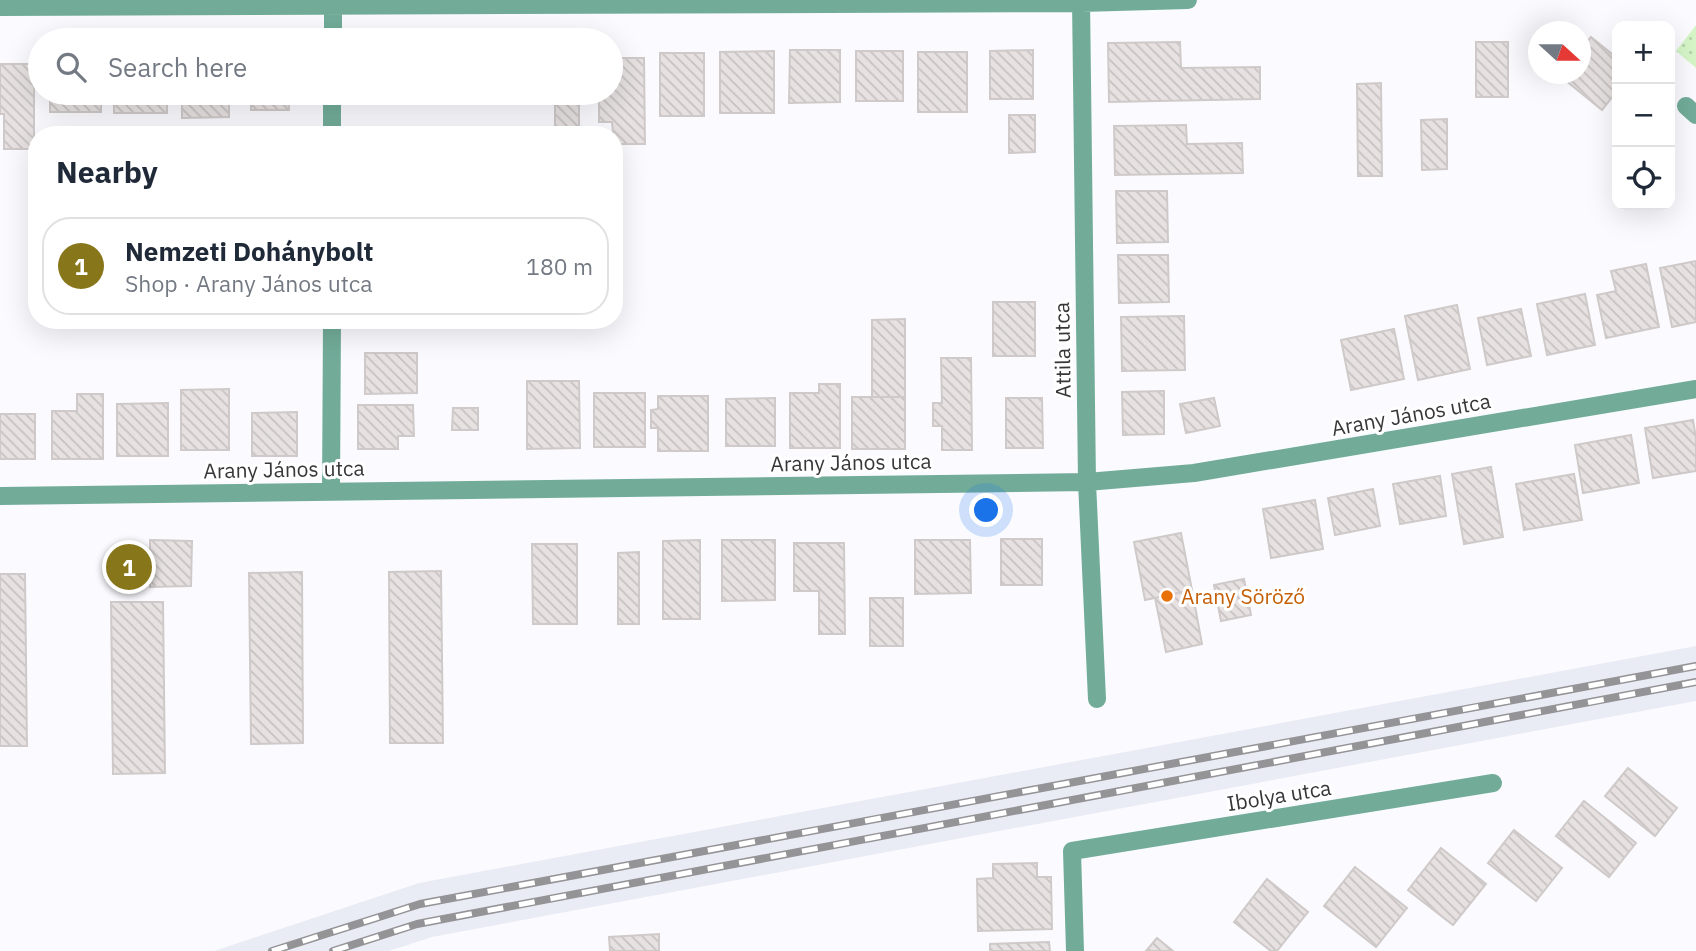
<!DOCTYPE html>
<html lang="en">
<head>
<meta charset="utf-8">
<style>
	:root { --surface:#fff; --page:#f6f6f7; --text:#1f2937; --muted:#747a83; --line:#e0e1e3; --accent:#88761a }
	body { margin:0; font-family:"IBM Plex Sans",sans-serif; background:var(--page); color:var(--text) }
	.controls { position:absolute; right:21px; top:21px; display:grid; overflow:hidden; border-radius:14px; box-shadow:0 7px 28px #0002 }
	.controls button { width:63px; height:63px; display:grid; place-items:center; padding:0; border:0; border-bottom:2px solid var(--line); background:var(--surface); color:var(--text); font:35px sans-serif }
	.compass { position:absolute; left:1528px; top:21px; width:63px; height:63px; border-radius:50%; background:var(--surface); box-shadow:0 7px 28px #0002; rotate:111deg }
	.you { position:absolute; left:987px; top:511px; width:24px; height:24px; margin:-18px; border:5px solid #fff; border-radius:50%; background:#1a73e8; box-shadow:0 0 0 10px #1a73e833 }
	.badge { display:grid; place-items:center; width:46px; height:46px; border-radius:50%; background:var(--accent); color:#fff; font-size:23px; font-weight:700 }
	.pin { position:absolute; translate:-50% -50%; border:4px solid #fff; box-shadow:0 2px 7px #0006 }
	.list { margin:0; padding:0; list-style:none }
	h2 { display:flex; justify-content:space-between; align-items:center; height:91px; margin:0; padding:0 28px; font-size:30px }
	h2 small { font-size:23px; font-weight:400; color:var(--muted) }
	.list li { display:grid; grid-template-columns:46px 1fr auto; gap:21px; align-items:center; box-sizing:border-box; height:98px; margin:0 14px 14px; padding:0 14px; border:2px solid var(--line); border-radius:28px }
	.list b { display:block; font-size:26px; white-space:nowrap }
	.list p { margin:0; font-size:23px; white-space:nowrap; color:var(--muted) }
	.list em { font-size:23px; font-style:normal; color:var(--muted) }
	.icon { flex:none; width:38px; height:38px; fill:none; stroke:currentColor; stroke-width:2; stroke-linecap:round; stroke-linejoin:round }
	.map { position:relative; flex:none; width:1696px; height:951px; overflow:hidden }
	.search { position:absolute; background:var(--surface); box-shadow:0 7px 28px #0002; left:28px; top:28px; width:595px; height:77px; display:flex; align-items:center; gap:18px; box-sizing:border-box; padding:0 24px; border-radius:38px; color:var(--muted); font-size:26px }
	.panel { position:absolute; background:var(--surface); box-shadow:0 7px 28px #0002; left:28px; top:126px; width:595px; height:203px; border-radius:28px }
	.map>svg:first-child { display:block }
</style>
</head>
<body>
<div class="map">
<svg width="1696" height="951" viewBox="0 0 1696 951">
	<defs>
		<pattern id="grass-dots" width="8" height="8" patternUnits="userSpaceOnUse" patternTransform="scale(1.75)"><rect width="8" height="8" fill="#d6f6c8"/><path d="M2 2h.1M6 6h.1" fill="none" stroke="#b8d4ad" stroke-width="1.8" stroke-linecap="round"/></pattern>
		<pattern id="building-back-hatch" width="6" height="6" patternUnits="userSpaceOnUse" patternTransform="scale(1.75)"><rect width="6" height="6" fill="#e7e2e1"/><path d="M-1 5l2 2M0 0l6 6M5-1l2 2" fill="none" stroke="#c7c2c2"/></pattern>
	</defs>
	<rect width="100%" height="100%" fill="#fbfbff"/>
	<path fill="#eaecf5" d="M1696,646V701L432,937L389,951H214L419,883Z"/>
	<path fill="url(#grass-dots)" d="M1696,25V68L1676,51Z"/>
	<path fill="url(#building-back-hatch)" stroke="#cfcac9" stroke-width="2" d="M1591,37L1617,58V91L1602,110L1559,75L1580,74V50Z
		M1180,42L1181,68L1260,67V99L1109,102L1108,43Z
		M1476,42H1508V97H1476Z
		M790,50H840V102L789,103Z
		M1033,50V99H990V51Z
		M774,51V113H720V52Z
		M856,51H903V101H856Z
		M918,52H967V112H918Z
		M660,53H704V116H660Z
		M611,58H644L645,144H614L612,122H599V93H611Z
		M0,64H34V149H4V114H0Z
		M1381,83L1382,176H1358L1357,84Z
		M50,93H101V112H50Z
		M114,93H167V113H114Z
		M182,93H229V117L182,118Z
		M251,93H288L289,110H251Z
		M360,93H400V101L360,102Z
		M536,93H579V127H555V103L536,104Z
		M1009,115H1035V152L1009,153Z
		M1447,119V169L1422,170L1421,120Z
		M1186,125L1187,144L1242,143L1243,173L1115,175L1114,126Z
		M363,132H410V135H363Z
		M1116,191H1167L1168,242L1117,243Z
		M1118,255H1168L1169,302L1119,303Z
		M1696,261V322L1672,327L1660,268Z
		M1646,264L1659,327L1606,338L1597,295L1616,291L1611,271Z
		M1585,294L1595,345L1547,355L1537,304Z
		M993,302H1035V356H993Z
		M1457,305L1470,369L1418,380L1405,316Z
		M1521,309L1531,356L1487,365L1478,318Z
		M1184,316L1185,370L1122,371L1121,317Z
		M905,319V397H872V320Z
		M363,320H420V328H364Z
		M1394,329L1404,379L1351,390L1341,340Z
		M365,353H417V393L365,394Z
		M941,358H971L972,450H942V426H933V403H942Z
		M527,381H579L580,448L527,449Z
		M819,384H840V448H790V393H819Z
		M229,389V450H181V390Z
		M1164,391V434L1123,435L1122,392Z
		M594,393H645V447H594Z
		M77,394H103V459H52V411H77Z
		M658,396H708V451H658V428H651V410L658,409Z
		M852,397H905V449H852Z
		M775,398V446H726V399Z
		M1006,398H1042L1043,448H1006Z
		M1214,398L1220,426L1186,433L1180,404Z
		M168,403V456H117V404Z
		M358,405H413L414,436H398V449H358Z
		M453,408H478V430H452Z
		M297,412V456H252V413Z
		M0,414H35V459H0Z
		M1693,420L1696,438V471L1653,478L1645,428Z
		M1631,435L1639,483L1583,493L1575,445Z
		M1491,467L1503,537L1464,544L1452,474Z
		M1574,474L1582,520L1524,530L1516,484Z
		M1440,476L1446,516L1400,524L1393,484Z
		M1373,489L1380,526L1335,535L1328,498Z
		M1315,500L1323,549L1271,558L1263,509Z
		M1181,533L1192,590L1145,600L1134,542Z
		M1001,539H1042V585H1001Z
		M150,540L192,541L191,586L150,587Z
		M700,540V619H663V541Z
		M722,540H775V600L722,601Z
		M915,540H970L971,593L915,594Z
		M794,543H844L845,634H819V591H794Z
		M532,544H577V624H533Z
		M115,547H142V589L115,588Z
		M639,552V624H618V553Z
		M441,571L443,743H390L389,572Z
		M302,572L303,743L251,744L249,573Z
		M0,574H25L27,746H0Z
		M1244,579L1251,615L1221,621L1214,585Z
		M1192,590L1202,644L1166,652L1155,598Z
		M870,598H903V646H870Z
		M111,602H163L165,773L113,774Z
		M1628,768L1677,808L1655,836L1605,796Z
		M1584,801L1636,843L1609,877L1556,836Z
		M1514,830L1562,868L1536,901L1488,863Z
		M1441,848L1486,884L1453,925L1408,890Z
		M1037,863V877H1051L1052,929L978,931L977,879L993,878V864Z
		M1355,867L1407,908L1376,947L1324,906Z
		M1267,879L1308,912L1277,951H1271L1234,922Z
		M659,934V951H610L609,937Z
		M1157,938L1173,951H1146Z
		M1049,942L1050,951H990V944Z"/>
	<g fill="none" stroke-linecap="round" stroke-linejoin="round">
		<path stroke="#72ac99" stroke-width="18" d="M1081,0L1087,482L1097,699
			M0,7L1081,3L1188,0
			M333,40V0
			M1686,106L1696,115
			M332,135V93
			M331,490L332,320
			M0,496L1087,482L1194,473L1696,389
			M1075,951L1072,851L1493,783"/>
		<defs>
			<path id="rail" d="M272,951L420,904L1696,666
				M333,951L417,924L1696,682"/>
		</defs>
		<use href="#rail" stroke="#949497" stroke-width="8"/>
		<use href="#rail" stroke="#fff" stroke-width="5" stroke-dasharray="16" stroke-linecap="butt"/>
	</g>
	<circle fill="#e8710a" stroke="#fff" stroke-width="2.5" cx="1167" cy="596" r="7"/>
	<g text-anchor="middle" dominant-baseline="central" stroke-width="6" stroke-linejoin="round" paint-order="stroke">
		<g font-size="21" fill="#373739" stroke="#fff">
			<text transform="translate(1062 350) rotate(-91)">Attila utca</text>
			<text transform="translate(1411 414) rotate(-10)">Arany János utca</text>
			<text transform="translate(851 462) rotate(-1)">Arany János utca</text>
			<text transform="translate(284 469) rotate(-1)">Arany János utca</text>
			<text transform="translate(1279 795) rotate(-9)">Ibolya utca</text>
		</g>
		<g font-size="21" fill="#c56008" stroke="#fff" text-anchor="start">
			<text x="1181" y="596">Arany Söröző</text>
		</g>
	</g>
</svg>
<div class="controls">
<button>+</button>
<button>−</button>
<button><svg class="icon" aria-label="locate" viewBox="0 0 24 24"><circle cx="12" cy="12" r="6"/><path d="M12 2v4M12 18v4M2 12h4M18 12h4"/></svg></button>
</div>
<svg class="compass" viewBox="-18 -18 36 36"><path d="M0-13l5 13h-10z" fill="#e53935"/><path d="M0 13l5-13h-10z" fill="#747a83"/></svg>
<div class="you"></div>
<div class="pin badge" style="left:129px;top:567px">1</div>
<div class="search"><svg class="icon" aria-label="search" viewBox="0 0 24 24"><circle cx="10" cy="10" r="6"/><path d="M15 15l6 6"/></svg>Search here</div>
<section class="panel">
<h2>Nearby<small></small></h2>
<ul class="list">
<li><span class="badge">1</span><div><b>Nemzeti Dohánybolt</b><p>Shop · Arany János utca</p></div><em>180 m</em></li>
</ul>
</section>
</div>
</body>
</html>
